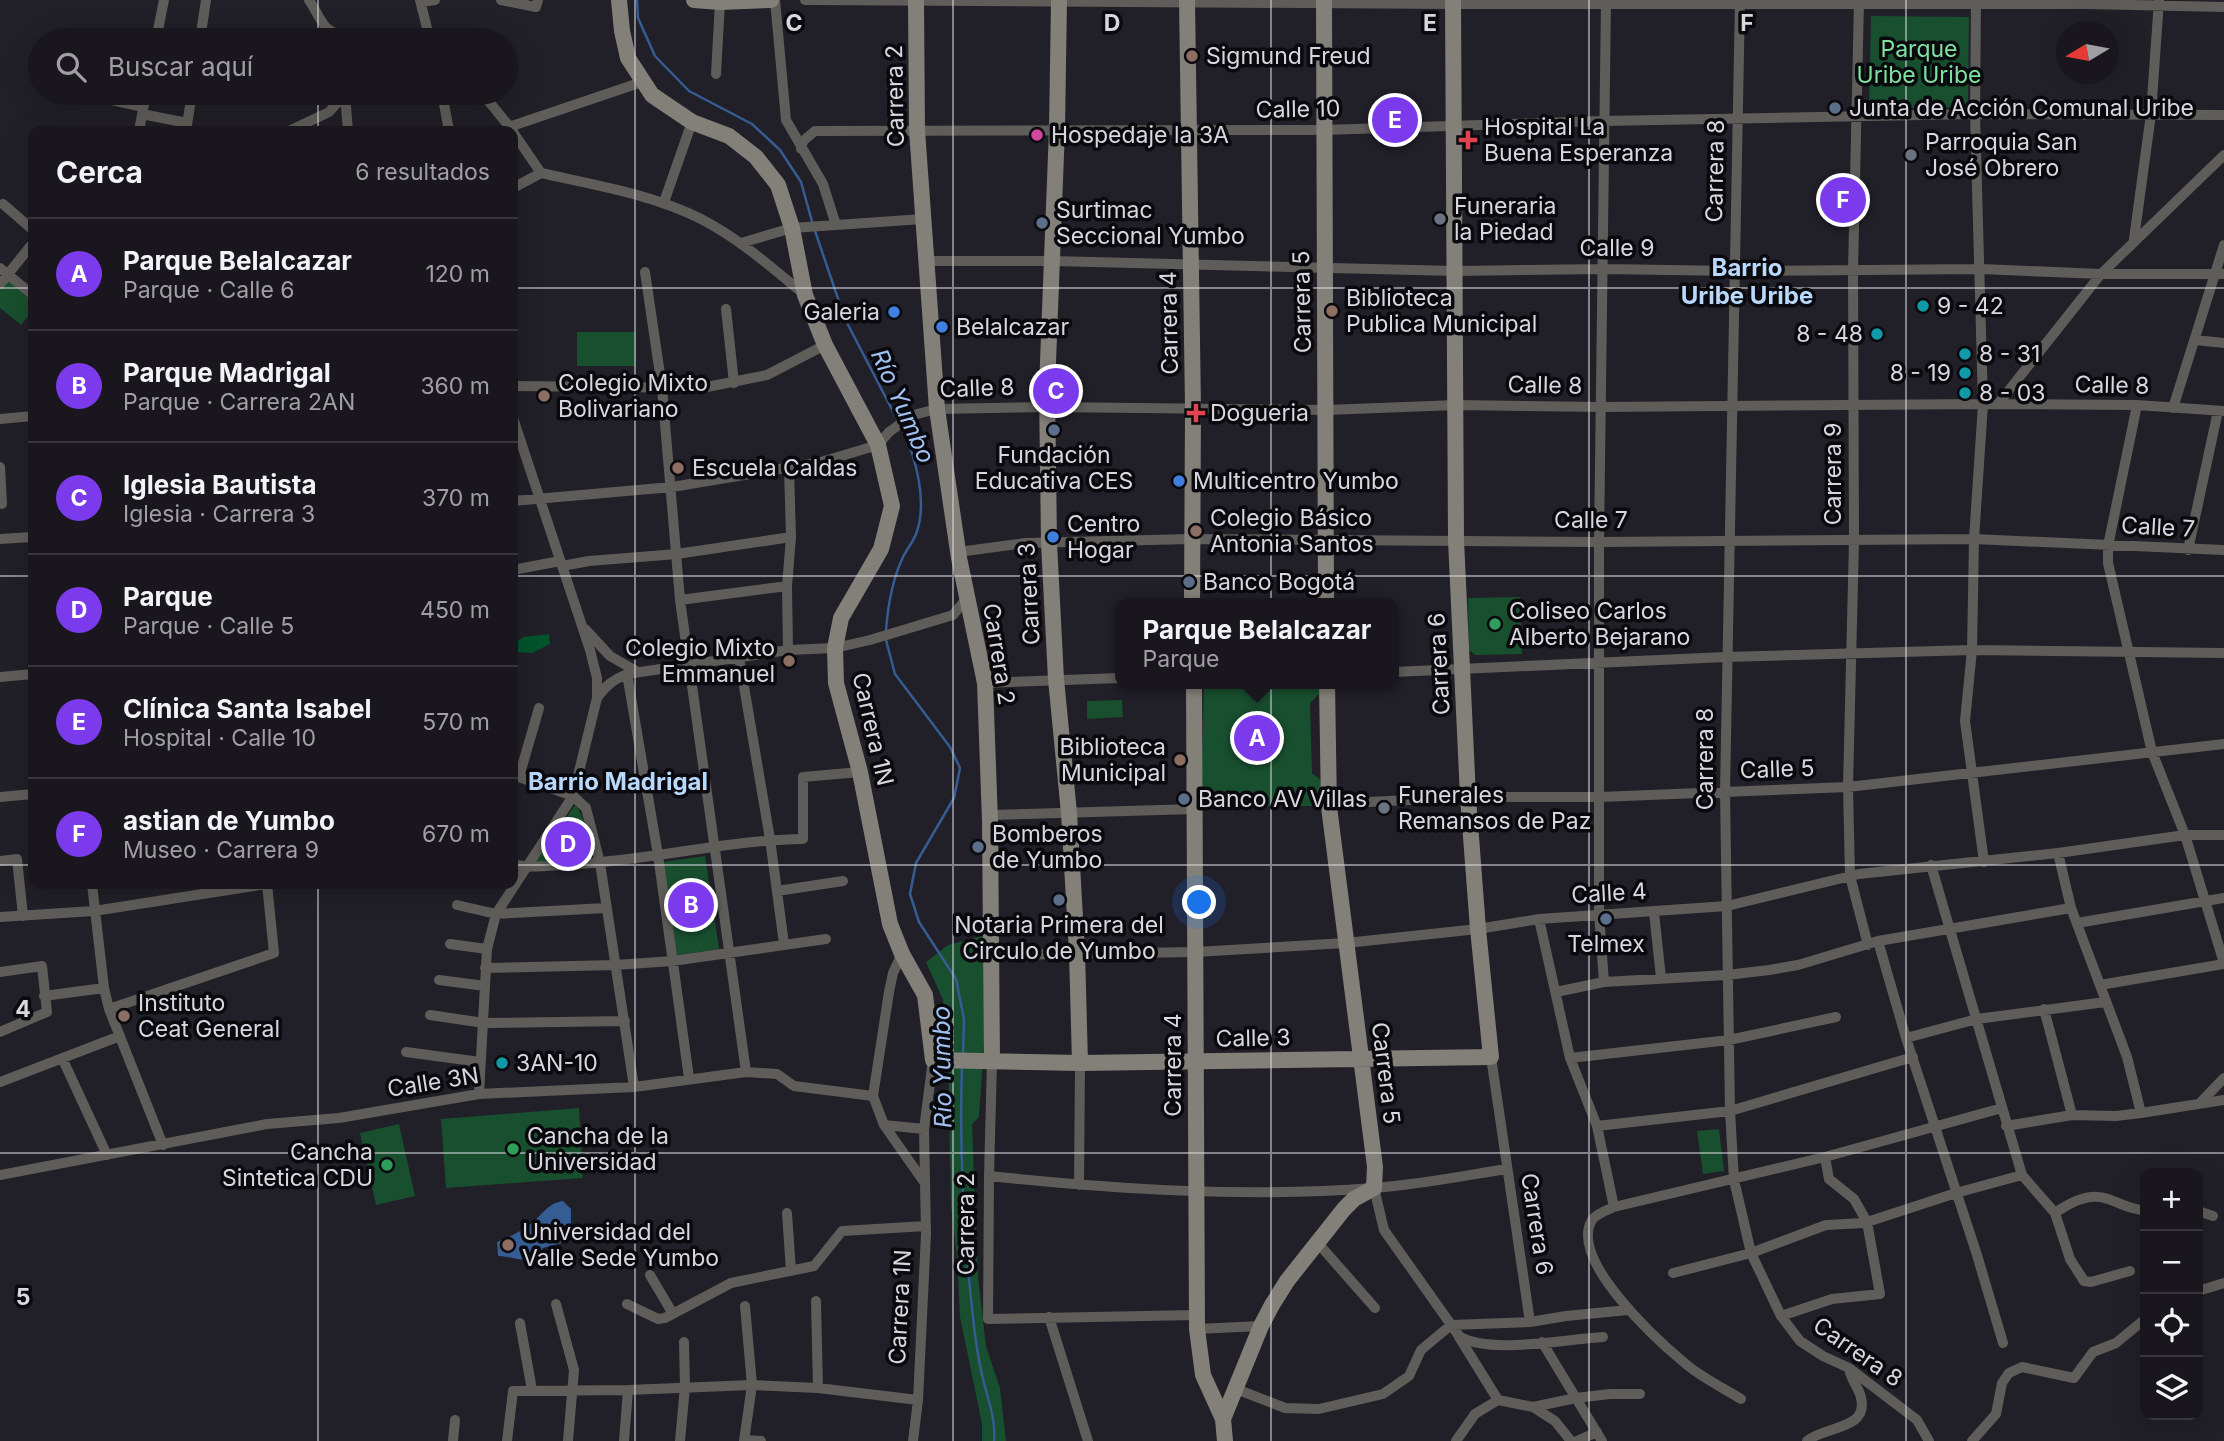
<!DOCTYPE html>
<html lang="es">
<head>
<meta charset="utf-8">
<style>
	:root { --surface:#19171d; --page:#222026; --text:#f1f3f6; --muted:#9f9fa4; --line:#37363b; --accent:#7c3aed }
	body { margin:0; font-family:Inter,sans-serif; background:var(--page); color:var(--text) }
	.controls { position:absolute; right:21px; bottom:21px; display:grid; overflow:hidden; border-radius:14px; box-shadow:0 7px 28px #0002 }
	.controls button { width:63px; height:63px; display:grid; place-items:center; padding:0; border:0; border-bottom:2px solid var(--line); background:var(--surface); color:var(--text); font:35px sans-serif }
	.compass { position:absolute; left:2056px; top:21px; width:63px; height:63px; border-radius:50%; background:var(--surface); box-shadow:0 7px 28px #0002; rotate:260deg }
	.you { position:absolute; left:1200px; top:903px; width:24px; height:24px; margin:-18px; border:5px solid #fff; border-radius:50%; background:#1a73e8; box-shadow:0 0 0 10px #1a73e833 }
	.badge { display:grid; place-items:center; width:46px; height:46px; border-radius:50%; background:var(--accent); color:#fff; font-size:23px; font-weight:700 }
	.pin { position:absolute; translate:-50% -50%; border:4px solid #fff; box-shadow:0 2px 7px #0006 }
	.popup { position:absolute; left:1115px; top:598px; width:284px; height:91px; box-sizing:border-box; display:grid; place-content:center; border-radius:14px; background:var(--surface); filter:drop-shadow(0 2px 5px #0005); font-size:23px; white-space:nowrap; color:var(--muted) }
	.popup b { font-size:26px; color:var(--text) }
	.popup::after { content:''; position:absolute; left:50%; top:100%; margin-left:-14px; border:14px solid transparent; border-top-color:var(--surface) }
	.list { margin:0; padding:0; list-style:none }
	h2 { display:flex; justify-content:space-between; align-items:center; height:91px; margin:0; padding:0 28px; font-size:30px }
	h2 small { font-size:23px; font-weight:400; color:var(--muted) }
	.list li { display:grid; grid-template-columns:46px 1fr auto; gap:21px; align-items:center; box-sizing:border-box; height:112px; padding:0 28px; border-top:2px solid var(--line) }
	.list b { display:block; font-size:26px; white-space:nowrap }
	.list p { margin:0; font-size:23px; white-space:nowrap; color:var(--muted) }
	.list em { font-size:23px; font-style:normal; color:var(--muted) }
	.icon { flex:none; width:38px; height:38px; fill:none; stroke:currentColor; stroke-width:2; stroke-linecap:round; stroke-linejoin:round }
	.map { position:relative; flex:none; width:2224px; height:1441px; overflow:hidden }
	.search { position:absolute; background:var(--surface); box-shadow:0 7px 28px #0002; left:28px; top:28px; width:490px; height:77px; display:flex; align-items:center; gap:18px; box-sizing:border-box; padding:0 24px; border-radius:38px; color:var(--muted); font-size:26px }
	.panel { position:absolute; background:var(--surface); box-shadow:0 7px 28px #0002; left:28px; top:126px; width:490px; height:763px; border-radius:14px }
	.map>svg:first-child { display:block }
</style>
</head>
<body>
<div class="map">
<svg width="2224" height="1441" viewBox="0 0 2224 1441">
	<rect width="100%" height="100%" fill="#211f27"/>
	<path fill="#184f2e" d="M1871,16L1969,17L1968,107L1869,109Z
		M9,278L33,299V310L21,325L0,308V288Z
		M577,332H636V366H577Z
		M1520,597L1522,654L1475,655L1469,650L1468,598Z
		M1204,684H1319L1320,693L1310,703L1312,773L1323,782L1324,806H1201Z
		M1122,700L1123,717L1087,719V701Z
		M576,804L588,829L590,860L534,862Z
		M705,856L719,949L677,955L663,862Z
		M986,935L985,1029L979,1117L972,1124L978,1278L986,1346L1000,1388L1006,1441H982V1424L960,1317L957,1256L951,1206L948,1050L943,1000L926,962L948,945Z
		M579,1108L583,1178L446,1188L441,1119Z
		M399,1124L415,1196L376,1205L360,1133Z
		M1719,1129L1724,1171L1703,1174L1697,1131Z"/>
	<path fill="#00542b" d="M549,634L550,644L532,653L515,652L516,643L523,637Z"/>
	<path fill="#355c93" d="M563,1201L571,1209V1223L562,1243L543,1248C532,1269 516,1256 498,1256L497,1242C509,1237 521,1232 532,1223C543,1214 548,1203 563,1201Z"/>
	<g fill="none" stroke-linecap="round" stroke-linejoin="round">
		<path stroke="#355c93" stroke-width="2.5" d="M637,0L638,18L655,56L689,91L752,124L780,150L801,182L813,225
			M815,231L845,319L899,423
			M886,630C888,605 892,580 903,557C907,549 913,542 916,534C928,503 916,457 902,429
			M886,640L895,674L950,747L960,768L954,798L916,863L910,894L919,922L956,979L964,1019L963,1056
			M962,1066C959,1152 964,1240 974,1326C976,1344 979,1362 983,1379C988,1400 996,1419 994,1441"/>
		<path stroke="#5f5d59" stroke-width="10" d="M309,0C326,26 319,29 352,40
			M420,0L430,40
			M501,0L536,7L538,0
			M775,0L786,120L823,184L836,225
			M805,0L1453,4H2087L2224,7
			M1740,0L1725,792L1730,1111L1734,1180L1751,1253L1781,1316L1800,1341L1823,1356L1849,1368L1917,1420L1929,1441
			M1859,0L1853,271L1854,540L1848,787L1850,876L1868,945
			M1976,0L1975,114L1983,404L1974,539L1972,650L1965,721L1984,862
			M421,2L435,0
			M156,40L164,0
			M200,40L206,0
			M716,74L720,2
			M81,93L143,107
			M442,93L449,131
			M482,93L513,131
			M345,94L348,131
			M142,114L187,123
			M509,127L642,82
			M139,131L146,93
			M186,131L192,93
			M289,131L329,112L346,93
			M513,132L541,173
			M801,149L803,141L815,131L1324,130L1604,121L1975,114L2224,115
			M513,188L541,173C595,185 651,194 701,219C740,239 772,268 805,295
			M664,202L692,122
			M3,204L33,230
			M2134,239L2151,114L2159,0
			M741,243L792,228L923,219
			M926,261H1053L1455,271L1604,269L1734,271L1981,269L2101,274H2224
			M0,268L33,295
			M645,272L662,388L680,600L746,1072
			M0,284L33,243
			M726,309L734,383
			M2195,340L2224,343
			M513,386L702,388L767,375L825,345
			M1998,404L2101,274L2224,155
			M2137,405L2108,546V563L2152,752L2185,835L2224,963
			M2173,408L2224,245
			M0,419L33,416
			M0,467L2,504
			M513,501L672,487L821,462L878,445L889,432L913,415L937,409L1049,407L1327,410L1456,405L1602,407L1983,404L2137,405L2224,411
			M0,539L33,537
			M2188,550L2218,411
			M958,552L1025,543L1191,539L1599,542L1974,539L2224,550
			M562,566L589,561L677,554L791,537
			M513,570L560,561
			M680,600L787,586
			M585,629L610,656L638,672
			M788,650L787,586L791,537L789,468
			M739,657L770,839L784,944
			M1394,672L1726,657L1972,650L2224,653
			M627,674L658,855L689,1078
			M0,677L33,674
			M985,683L1120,678
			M597,698C605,686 613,680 627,674L788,650L835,648L870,640L953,615L967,598
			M513,775L573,796L586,808L600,863L634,1087
			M519,777L539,708
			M0,797L33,794
			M1329,804L1468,797H1600L1848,787L2224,744
			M990,815L1195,809
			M2058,853L2071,908L2127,1057L2141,1113
			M0,861L17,859L23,916
			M513,864C534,869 556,865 577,864C653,860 727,840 803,839V777L860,772
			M1931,865L2022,1175L2055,1213L2070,1259L2084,1281L2091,1282L2130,1271
			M92,884L104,988L109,1009L163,1145
			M777,891L843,881
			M457,905L496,914L606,908
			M1654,912L1661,978
			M0,917L94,911L266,884
			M1539,919L1570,1058L1597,1126L1614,1207C1607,1210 1596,1214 1592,1220C1568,1260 1659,1342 1687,1365C1703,1378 1723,1388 1741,1399
			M2077,923L2224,898
			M1878,941L1906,1038L1977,1255L2003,1343
			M450,944L487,949
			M902,954L893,973L889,992L873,1096L884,1125L924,1182
			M993,955L1196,952L1346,943L1478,929L1539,919L1727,906L1859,874L2058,853L2185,835H2224
			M485,968L616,965L672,961L826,939
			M0,972L42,966L47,1012L0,1032
			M439,980L485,986
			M1604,982L1599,914V542L1606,0
			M2100,985L2224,964
			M1556,992L1604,982L1727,975L1769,970L1798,965L1878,941L2071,908
			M44,996L104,988
			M109,1009L274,953L267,884
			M2044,1009L2072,1115
			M430,1015L484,1023L625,1021
			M1906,1038L1977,1019L2105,1002
			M406,1052L480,1062
			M1491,1057L1530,1322
			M1570,1058L1729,1040L1836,1017
			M63,1060L107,1155
			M992,1061L989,1176L988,1319L1196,1315
			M0,1082L120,1036
			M479,1094L487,949L496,914L573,796L597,698V678L590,650L513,418
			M2200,1103L2224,1078
			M884,1125L924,1129
			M1597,1126L1730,1111L1913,1057
			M2006,1126L2072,1115L2116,1116L2141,1113L2224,1100
			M0,1175L267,1124L339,1118L479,1094L634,1087L746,1072L777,1074L794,1086L873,1096
			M989,1176C1117,1189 1245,1198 1373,1188C1418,1185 1462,1176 1506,1169
			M1079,1185L1080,1063
			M1374,1188L1384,1230L1459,1336C1488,1355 1566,1339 1603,1337
			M1614,1207L1825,1157L2002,1108
			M2198,1211L2213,1216
			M787,1213L791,1271
			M2055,1213C2069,1203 2090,1192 2108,1199C2121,1203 2130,1210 2145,1210
			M1317,1242L1375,1308
			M1673,1273L1751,1253L1826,1225L1864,1223L1956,1193L2022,1175
			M650,1275L673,1314
			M2198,1291L2224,1283
			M816,1301L818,1388
			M556,1304L574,1370L568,1441
			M627,1304L658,1319L665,1318L731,1283L814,1266L842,1231L926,1226
			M1781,1316L1832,1299L1880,1294L1867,1222L1854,1199L1829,1179L1825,1157
			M1049,1317L1088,1441
			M520,1323L532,1390
			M1197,1329L1261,1326
			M1459,1337L1498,1400
			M1542,1342L1602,1441
			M1236,1389L1285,1408L1319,1409L1383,1394L1409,1376L1421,1350L1451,1325L1530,1322L1566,1316L1628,1310
			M1498,1400L1533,1407L1576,1398L1610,1394H1640
			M1533,1407L1555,1421L1571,1441
			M744,1440L761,1441
			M453,1441L455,1420
			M507,1441L513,1391L628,1390L752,1385L818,1388L918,1400
			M624,1441L628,1390
			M680,1441L685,1387L684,1342
			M744,1441L752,1385L745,1306
			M913,1441L918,1400L926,1234L924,1129L933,1060
			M1456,1441L1475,1414L1498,1400
			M1577,1441L1597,1432
			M1807,1441C1824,1426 1869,1430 1861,1398C1859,1387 1850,1379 1849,1368
			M1972,1441L1996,1414L2002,1383L2009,1373L2022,1367L2074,1378L2093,1352L2116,1343L2145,1319"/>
		<path stroke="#838079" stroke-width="16" d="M619,0L622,31L628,58L652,95L692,122L729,136L756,157L778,185L792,228L805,295L825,345L878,445L892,506L881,549L841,618L835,648L836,683L860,772L890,924L902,954L925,995L933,1060L1080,1063L1491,1057L1478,929L1468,797L1456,540L1453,0
			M694,0L720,2L771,0
			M916,0L917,130L937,409L959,558L985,683L990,821L992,1061
			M1059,0L1057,129L1047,388L1049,543L1056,679L1069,813L1077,952L1080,1063
			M1187,0L1193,408L1192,603
			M1324,0L1326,603
			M1194,684L1197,1329L1203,1375L1223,1419L1225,1441
			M1223,1419L1261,1326L1272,1305L1287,1281L1344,1209L1354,1199L1374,1188L1375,1167L1329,807L1327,684"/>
	</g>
	<path fill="none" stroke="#d8d7dd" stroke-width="2" stroke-opacity="0.55" d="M318,0V40M635,0V1441M953,0V1441M1271,0V1441M1589,0V1441M1906,0V1441M318,93V131M0,288H33M513,288H2224M0,576H33M513,576H2224M0,865H33M513,865H2224M318,884V1441M0,1153H2224"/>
	<g fill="#8d6e63" stroke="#0a090d" stroke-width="2.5">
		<circle cx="1192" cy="56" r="7"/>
		<circle cx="1332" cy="311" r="7"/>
		<circle cx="544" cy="396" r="7"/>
		<circle cx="678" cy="468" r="7"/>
		<circle cx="1196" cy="531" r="7"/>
		<circle cx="789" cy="661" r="7"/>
		<circle cx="1180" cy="760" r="7"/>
		<circle cx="124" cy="1016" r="7"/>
		<circle cx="508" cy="1245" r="7"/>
	</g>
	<g fill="#5c6f8a" stroke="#0a090d" stroke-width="2.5">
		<circle cx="1835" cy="108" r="7"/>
		<circle cx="1042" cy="223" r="7"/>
		<circle cx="1054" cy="430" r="7"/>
		<circle cx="1189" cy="582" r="7"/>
		<circle cx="1184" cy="799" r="7"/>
		<circle cx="978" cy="847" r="7"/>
		<circle cx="1059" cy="900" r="7"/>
		<circle cx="1606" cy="919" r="7"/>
	</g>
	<circle fill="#d1479c" stroke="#0a090d" stroke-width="2.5" cx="1037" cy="135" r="7"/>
	<g fill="#e0444e" stroke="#0a090d" stroke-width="2.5">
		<path d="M1464.5 129.5h7v7h7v7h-7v7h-7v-7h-7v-7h7z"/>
		<path d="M1192.5 402.5h7v7h7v7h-7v7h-7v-7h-7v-7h7z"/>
	</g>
	<g fill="#6b7280" stroke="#0a090d" stroke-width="2.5">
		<circle cx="1911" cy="155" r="7"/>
		<circle cx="1440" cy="219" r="7"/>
		<circle cx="1384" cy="808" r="7"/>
	</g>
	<g fill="#0f9aa8" stroke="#0a090d" stroke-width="2.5">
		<circle cx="1923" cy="306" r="7"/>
		<circle cx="1877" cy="334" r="7"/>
		<circle cx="1965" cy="354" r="7"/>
		<circle cx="1965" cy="373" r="7"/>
		<circle cx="1965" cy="393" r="7"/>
		<circle cx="502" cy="1063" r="7"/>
	</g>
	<g fill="#3f7fe0" stroke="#0a090d" stroke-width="2.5">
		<circle cx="894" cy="312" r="7"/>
		<circle cx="942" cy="327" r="7"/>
		<circle cx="1179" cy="481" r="7"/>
		<circle cx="1053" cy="537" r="7"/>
	</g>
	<g fill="#2e9e5b" stroke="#0a090d" stroke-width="2.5">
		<circle cx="1495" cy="624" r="7"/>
		<circle cx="513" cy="1149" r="7"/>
		<circle cx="387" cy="1165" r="7"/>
	</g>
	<g text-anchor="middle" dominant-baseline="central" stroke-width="7" stroke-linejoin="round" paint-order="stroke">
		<g font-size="23" fill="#7fe1a0" stroke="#0a090d">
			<text x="1919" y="49">Parque<tspan x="1919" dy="26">Uribe Uribe</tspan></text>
		</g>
		<g font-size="23" fill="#d8d7dd" stroke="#0a090d" text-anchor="start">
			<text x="1206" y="56">Sigmund Freud</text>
			<text x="1849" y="108">Junta de Acción Comunal Uribe</text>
			<text x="1484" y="127">Hospital La<tspan x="1484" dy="26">Buena Esperanza</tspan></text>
			<text x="1051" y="135">Hospedaje la 3A</text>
			<text x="1925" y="142">Parroquia San<tspan x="1925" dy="26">José Obrero</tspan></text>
			<text x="1454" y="206">Funeraria<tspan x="1454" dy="26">la Piedad</tspan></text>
			<text x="1056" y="210">Surtimac<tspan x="1056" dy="26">Seccional Yumbo</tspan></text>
			<text x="1346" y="298">Biblioteca<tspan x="1346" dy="26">Publica Municipal</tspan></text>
			<text x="1937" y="306">9 - 42</text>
			<text x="880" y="312" text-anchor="end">Galeria</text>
			<text x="956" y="327">Belalcazar</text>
			<text x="1863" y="334" text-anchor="end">8 - 48</text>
			<text x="1979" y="354">8 - 31</text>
			<text x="1951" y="373" text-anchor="end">8 - 19</text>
			<text x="558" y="383">Colegio Mixto<tspan x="558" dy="26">Bolivariano</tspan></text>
			<text x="1979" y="393">8 - 03</text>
			<text x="1210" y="413">Dogueria</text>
			<text x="1054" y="455" text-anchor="middle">Fundación<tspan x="1054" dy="26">Educativa CES</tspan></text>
			<text x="692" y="468">Escuela Caldas</text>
			<text x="1193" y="481">Multicentro Yumbo</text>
			<text x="1210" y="518">Colegio Básico<tspan x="1210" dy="26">Antonia Santos</tspan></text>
			<text x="1067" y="524">Centro<tspan x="1067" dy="26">Hogar</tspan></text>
			<text x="1203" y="582">Banco Bogotá</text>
			<text x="1509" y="611">Coliseo Carlos<tspan x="1509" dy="26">Alberto Bejarano</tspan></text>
			<text x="775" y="648" text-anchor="end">Colegio Mixto<tspan x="775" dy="26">Emmanuel</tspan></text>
			<text x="1166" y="747" text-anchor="end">Biblioteca<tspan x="1166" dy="26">Municipal</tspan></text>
			<text x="1398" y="795">Funerales<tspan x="1398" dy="26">Remansos de Paz</tspan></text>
			<text x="1198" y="799">Banco AV Villas</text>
			<text x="992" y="834">Bomberos<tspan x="992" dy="26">de Yumbo</tspan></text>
			<text x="1059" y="925" text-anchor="middle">Notaria Primera del<tspan x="1059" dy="26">Circulo de Yumbo</tspan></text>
			<text x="1606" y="944" text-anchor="middle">Telmex</text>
			<text x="138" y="1003">Instituto<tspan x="138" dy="26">Ceat General</tspan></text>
			<text x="516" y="1063">3AN-10</text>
			<text x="527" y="1136">Cancha de la<tspan x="527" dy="26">Universidad</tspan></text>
			<text x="373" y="1152" text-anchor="end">Cancha<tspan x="373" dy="26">Sintetica CDU</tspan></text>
			<text x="522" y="1232">Universidad del<tspan x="522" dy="26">Valle Sede Yumbo</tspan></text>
		</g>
		<g font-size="23" fill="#d8d7dd" stroke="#0a090d">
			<text transform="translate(895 96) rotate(-91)">Carrera 2</text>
			<text transform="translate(1298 109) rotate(-1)">Calle 10</text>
			<text transform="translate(1715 171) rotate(-89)">Carrera 8</text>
			<text x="1617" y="248">Calle 9</text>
			<text transform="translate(1302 302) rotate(-91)">Carrera 5</text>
			<text transform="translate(1169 323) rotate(-91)">Carrera 4</text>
			<text transform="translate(1545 385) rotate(1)">Calle 8</text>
			<text transform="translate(2112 385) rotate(1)">Calle 8</text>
			<text transform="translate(977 388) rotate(-2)">Calle 8</text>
			<text transform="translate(1833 474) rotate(-90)">Carrera 9</text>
			<text x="1591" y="520">Calle 7</text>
			<text transform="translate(2158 527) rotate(3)">Calle 7</text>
			<text transform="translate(1029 594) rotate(-93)">Carrera 3</text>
			<text transform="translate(999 654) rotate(81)">Carrera 2</text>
			<text transform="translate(1439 664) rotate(-93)">Carrera 6</text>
			<text transform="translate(873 729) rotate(77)">Carrera 1N</text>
			<text transform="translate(1705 759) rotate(-90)">Carrera 8</text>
			<text transform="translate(1777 769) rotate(-2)">Calle 5</text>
			<text transform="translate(1609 893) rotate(-3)">Calle 4</text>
			<text transform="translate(1253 1038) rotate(-1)">Calle 3</text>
			<text transform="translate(1173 1065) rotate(-90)">Carrera 4</text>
			<text transform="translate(1386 1073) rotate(83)">Carrera 5</text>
			<text transform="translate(433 1082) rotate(-9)">Calle 3N</text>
			<text transform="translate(966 1224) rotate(-90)">Carrera 2</text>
			<text transform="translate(1537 1224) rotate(81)">Carrera 6</text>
			<text transform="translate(900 1307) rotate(-87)">Carrera 1N</text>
			<text transform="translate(1858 1352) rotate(35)">Carrera 8</text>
		</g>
		<g font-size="24" font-weight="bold" fill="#b8d9fc" stroke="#0a090d">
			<text x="1747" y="267">Barrio<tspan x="1747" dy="28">Uribe Uribe</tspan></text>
			<text x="618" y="781">Barrio Madrigal</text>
		</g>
		<g font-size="24" font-style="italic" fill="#a0c1f2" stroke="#0a090d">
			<text transform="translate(903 406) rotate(66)">Río Yumbo</text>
			<text transform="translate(942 1067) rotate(-91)">Río Yumbo</text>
		</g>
	</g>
	<g font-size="23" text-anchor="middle" font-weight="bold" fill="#d8d7dd" stroke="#0a090d" stroke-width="7" stroke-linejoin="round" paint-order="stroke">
		<text x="794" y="31">C</text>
		<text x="1112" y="31">D</text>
		<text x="1430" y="31">E</text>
		<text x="1747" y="31">F</text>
		<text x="23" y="1017">4</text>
		<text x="23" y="1305">5</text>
	</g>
</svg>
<div class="controls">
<button>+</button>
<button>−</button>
<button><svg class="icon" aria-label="locate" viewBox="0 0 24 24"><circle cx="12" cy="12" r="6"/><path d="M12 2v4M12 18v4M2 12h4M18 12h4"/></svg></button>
<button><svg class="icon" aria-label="layers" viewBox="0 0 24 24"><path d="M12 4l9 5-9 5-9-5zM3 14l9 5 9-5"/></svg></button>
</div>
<svg class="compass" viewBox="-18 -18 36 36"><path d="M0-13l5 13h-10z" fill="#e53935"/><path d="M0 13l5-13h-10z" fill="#9f9fa4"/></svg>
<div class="you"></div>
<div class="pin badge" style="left:1257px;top:738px">A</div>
<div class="popup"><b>Parque Belalcazar</b>Parque</div>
<div class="pin badge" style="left:691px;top:905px">B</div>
<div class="pin badge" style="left:1056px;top:391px">C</div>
<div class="pin badge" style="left:568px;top:844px">D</div>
<div class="pin badge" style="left:1395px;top:120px">E</div>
<div class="pin badge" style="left:1843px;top:200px">F</div>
<div class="search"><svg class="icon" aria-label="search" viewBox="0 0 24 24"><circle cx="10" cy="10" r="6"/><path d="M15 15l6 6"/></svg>Buscar aquí</div>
<section class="panel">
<h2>Cerca<small>6 resultados</small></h2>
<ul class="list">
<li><span class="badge">A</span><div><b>Parque Belalcazar</b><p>Parque · Calle 6</p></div><em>120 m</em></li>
<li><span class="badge">B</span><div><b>Parque Madrigal</b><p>Parque · Carrera 2AN</p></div><em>360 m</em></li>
<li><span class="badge">C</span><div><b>Iglesia Bautista</b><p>Iglesia · Carrera 3</p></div><em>370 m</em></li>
<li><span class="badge">D</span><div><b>Parque</b><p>Parque · Calle 5</p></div><em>450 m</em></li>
<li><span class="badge">E</span><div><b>Clínica Santa Isabel</b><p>Hospital · Calle 10</p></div><em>570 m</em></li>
<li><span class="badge">F</span><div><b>astian de Yumbo</b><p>Museo · Carrera 9</p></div><em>670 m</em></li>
</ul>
</section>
</div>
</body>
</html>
